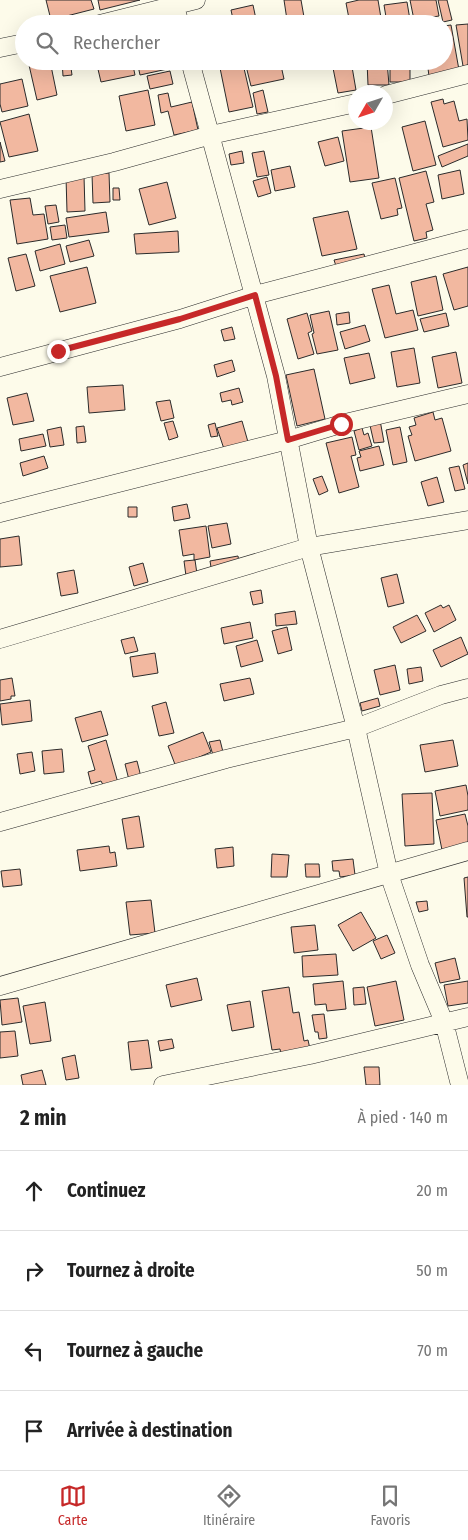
<!DOCTYPE html>
<html lang="fr">
<head>
<meta charset="utf-8">
<style>
	:root { --surface:#fff; --page:#f2f2f2; --text:#222; --muted:#767676; --line:#e0e0e0; --accent:#c62828 }
	body { margin:0; font-family:"Fira Sans Condensed",sans-serif; background:var(--page); color:var(--text) }
	.compass { position:absolute; left:348px; top:85px; width:45px; height:45px; border-radius:50%; background:var(--surface); box-shadow:0 5px 20px #0002; rotate:231deg }
	.stop { position:absolute; width:15px; height:15px; margin:-11px; border:4px solid #c62828; border-radius:50%; background:#fff }
	.stop.end { background:#c62828; border-color:#fff; box-shadow:0 1px 5px #0008 }
	.list { margin:0; padding:0; list-style:none }
	h2 { display:flex; justify-content:space-between; align-items:center; height:65px; margin:0; padding:0 20px; font-size:21px }
	h2 small { font-size:16px; font-weight:400; color:var(--muted) }
	.list li { display:grid; grid-template-columns:32px 1fr auto; gap:15px; align-items:center; box-sizing:border-box; height:80px; padding:0 20px; border-top:1px solid var(--line) }
	.list b { display:block; font-size:19px; white-space:nowrap }
	.list em { font-size:16px; font-style:normal; color:var(--muted) }
	.icon { flex:none; width:28px; height:28px; fill:none; stroke:currentColor; stroke-width:2; stroke-linecap:round; stroke-linejoin:round }
	.map { position:relative; flex:none; width:468px; height:1085px; overflow:hidden }
	.search { position:absolute; background:var(--surface); box-shadow:0 5px 20px #0002; left:15px; right:15px; top:15px; height:55px; display:flex; align-items:center; gap:12px; box-sizing:border-box; padding:0 18px; border-radius:28px; color:var(--muted); font-size:19px }
	.sheet { height:385px; background:var(--surface) }
	nav { display:flex; justify-content:space-around; align-items:center; box-sizing:border-box; height:70px; border-top:1px solid var(--line); background:var(--surface); font-size:14px; color:var(--muted) }
	nav a { display:grid; justify-items:center; gap:2px }
	nav .on { color:var(--accent) }
	.map>svg:first-child { display:block }
</style>
</head>
<body>
<div class="map">
<svg width="468" height="1085" viewBox="0 0 468 1085">
	<rect width="100%" height="100%" fill="#fdfbea"/>
	<path fill="#f2b8a0" stroke="#2b2b2b" d="M46,0H91L94,9L51,20Z
		M98,0H140L100,10Z
		M284,0H301L304,17L287,20Z
		M359,0H378L382,24H350L346,3Z
		M410,0H436L439,16L414,20Z
		M438,0H447L452,20L443,22Z
		M407,2L410,20L387,23L384,5Z
		M253,5L257,24H234L231,10Z
		M160,15L162,24H141L140,20Z
		M323,18L324,24H303V23Z
		M468,24V65L463,66L456,25Z
		M451,25L459,70L429,76L427,61H444V26Z
		M46,61H50L57,95L37,100L29,65Z
		M62,61H70L72,75L63,76Z
		M110,61H132L135,75L101,82L97,65Z
		M137,61H170L172,68L140,75Z
		M267,61H280L284,79L251,86L246,66Z
		M317,61H328L329,67L318,69Z
		M344,61H351L356,90L338,93L332,63Z
		M367,61H387L389,85H368Z
		M390,61H410V82H390Z
		M243,64L253,107L229,112L220,68Z
		M170,71L173,84L150,89L147,76Z
		M22,79L28,106L2,112L0,104V84Z
		M148,90L155,125L126,131L119,96Z
		M263,90L268,112L257,114L253,93Z
		M168,93L171,107L192,102L198,130L174,135L168,111L161,113L158,95Z
		M443,99L444,104L454,101L459,121L467,119L468,140L443,147L431,102Z
		M29,114L38,151L9,157L0,122Z
		M425,121L436,165L413,171L402,127Z
		M371,127L379,178L350,182L342,131Z
		M338,137L344,161L325,166L318,142Z
		M0,142L5,161L0,162Z
		M468,144V156L442,167L438,156Z
		M242,151L244,163L231,165L229,154Z
		M264,151L269,175L257,177L252,153Z
		M290,166L295,187L275,191L271,170Z
		M460,170L464,194L442,199L438,175Z
		M426,171L434,202L426,204L433,230L426,232L427,238L414,241L399,178Z
		M109,173L110,202L93,203L92,174Z
		M84,176L85,211L67,212L66,177Z
		M267,177L271,193L258,197L253,181Z
		M395,178L402,208L397,209L398,215L381,219L372,183Z
		M167,182L176,218L149,225L139,189Z
		M113,188H119L120,200H113Z
		M30,198L33,215L44,214L48,239L17,244L10,200Z
		M56,205L59,222L48,224L45,206Z
		M348,211L357,249L322,256L313,218Z
		M106,212L109,232L69,237L66,218Z
		M65,225L67,238L52,240L50,227Z
		M178,231L179,252L136,254L134,234Z
		M89,240L94,256L70,262L66,246Z
		M60,244L65,264L40,271L35,251Z
		M26,254L35,286L16,291L8,258Z
		M364,254L366,263L337,269L334,260Z
		M87,267L96,303L60,312L50,276Z
		M468,267V306L454,310L443,274Z
		M436,276L443,310L418,316L411,282Z
		M389,285L396,314L413,310L418,330L385,338L372,289Z
		M329,311L338,350L317,354L312,334L314,333L310,315Z
		M349,312L350,323L337,325L336,314Z
		M307,313L312,331L308,333L314,354L298,359L287,319Z
		M446,313L449,326L424,332L420,319Z
		M365,325L370,341L345,349L340,332Z
		M232,327L235,339L224,341L221,330Z
		M414,348L420,383L397,387L391,352Z
		M456,352L462,383L438,388L432,357Z
		M369,353L375,378L350,384L344,358Z
		M232,360L235,371L217,377L214,365Z
		M314,369L325,419L297,426L286,375Z
		M123,385L125,410L89,413L87,387Z
		M239,388L243,402L232,405L231,400L222,402L220,393Z
		M27,393L34,421L13,425L7,398Z
		M170,400L174,418L161,421L156,402Z
		M433,412L435,420L442,418L451,451L415,461L408,436L412,435L409,427L416,425L414,418Z
		M380,420L384,442L374,443L369,421Z
		M173,421L178,437L169,440L164,423Z
		M242,421L248,442L224,449L217,428Z
		M215,423L218,436L211,437L208,425Z
		M84,426L86,442L77,443L76,427Z
		M61,427L64,445L50,447L47,430Z
		M400,427L407,462L393,465L386,430Z
		M362,428L364,435L368,433L372,446L359,450L354,431Z
		M43,434L46,446L21,451L19,439Z
		M352,437L356,455L351,456L359,487L339,493L326,443Z
		M379,446L384,465L360,471L357,458L361,457L359,451Z
		M44,456L48,468L23,476L20,463Z
		M468,463V484L463,465Z
		M459,466L465,489L455,491L449,468Z
		M322,476L328,491L319,495L313,479Z
		M437,477L444,502L428,506L421,482Z
		M187,504L190,518L174,521L172,507Z
		M128,507H137V517H128Z
		M227,523L231,544L212,548L208,526Z
		M206,526L210,557L194,560V554L183,556L179,530Z
		M19,536L22,565L0,567V539Z
		M238,556L239,562L212,573L210,561Z
		M195,560L197,574L186,576L184,561Z
		M143,563L148,582L134,586L129,567Z
		M74,570L78,593L61,596L57,573Z
		M397,574L404,603L388,607L381,578Z
		M261,590L263,603L253,605L250,592Z
		M441,605L443,608L449,605L456,620L434,632L425,613Z
		M295,611L297,624L276,626L275,614Z
		M417,615L426,631L401,643L393,627Z
		M250,622L253,638L224,644L221,628Z
		M287,627L292,650L278,654L272,631Z
		M134,637L138,651L125,654L121,640Z
		M461,637L468,654L441,667L433,650Z
		M257,640L263,661L241,667L236,646Z
		M155,653L158,673L133,677L130,657Z
		M395,665L400,690L380,695L374,670Z
		M421,667L423,681L409,684L407,669Z
		M12,678L15,696H11V699L0,701V680Z
		M250,678L254,694L224,701L220,684Z
		M378,698L380,706L362,711L360,703Z
		M30,700L32,721L2,725L0,704Z
		M166,702L174,733L159,736L152,706Z
		M101,711L108,735L82,742L75,718Z
		M203,732L211,752L176,767L168,746Z
		M106,740L118,783L104,787L101,781L91,784L88,772L95,770L88,746Z
		M220,740L223,752L213,755L209,742Z
		M453,740L458,766L425,772L420,745Z
		M62,749L64,772L44,774L42,751Z
		M32,752L35,771L20,774L17,754Z
		M137,761L141,777L129,780L125,764Z
		M466,785L468,796V810L440,816L435,791Z
		M432,793L434,844L405,846L402,794Z
		M465,814L468,826V845L442,850L436,820Z
		M139,816L144,847L127,849L122,819Z
		M109,846L110,853L115,852L117,866L80,871L77,850Z
		M233,847L234,866L217,868L215,849Z
		M272,854L289,855L287,877H271Z
		M353,859L355,875L340,877L339,871H333L332,861Z
		M305,864H319L320,877H306Z
		M20,869L22,885L3,887L1,871Z
		M468,877V917H467L464,878Z
		M151,900L155,933L130,935L126,902Z
		M427,901L428,910L419,912L416,902Z
		M361,912L376,938L353,951L338,925Z
		M315,925L318,950L294,953L291,927Z
		M387,935L395,953L381,959L373,941Z
		M336,954L338,975L303,977L302,956Z
		M455,958L460,979L440,983L435,963Z
		M197,978L202,1000L171,1007L166,985Z
		M343,981L346,1009L327,1011L326,1004L315,1005L313,984Z
		M396,981L404,1020L375,1026L367,987Z
		M468,981V1003L448,1006L444,985Z
		M289,987L293,1013L299,1012L304,1041L308,1040L310,1049L281,1054L280,1049L272,1050L262,991Z
		M364,987L366,1004L354,1005L353,988Z
		M18,998L22,1022L2,1025L0,1000Z
		M250,1001L254,1027L232,1031L227,1005Z
		M45,1002L51,1041L30,1044L23,1006Z
		M324,1014L327,1038L319,1039L318,1032H315L312,1015Z
		M15,1031L18,1056L0,1058V1032Z
		M172,1039L174,1048L160,1051L158,1041Z
		M148,1040L152,1068L131,1070L128,1042Z
		M75,1055L79,1078L66,1080L62,1058Z
		M364,1067H379L380,1085H366Z
		M42,1070L46,1085H23L21,1075Z"/>
	<g fill="none" stroke-linecap="round" stroke-linejoin="round">
		<defs>
			<path id="minor" d="M173,0L180,24
				M100,24L196,0
				M0,48L24,43
				M190,61L276,376L309,547L356,728L389,874L420,965L444,1022L460,1085
				M386,95L468,74
				M0,189L114,162L211,135L356,103
				M0,367L180,319L255,295L468,239
				M0,513L288,440L341,424L468,394
				M0,639L309,547L468,520
				M0,822L226,759L356,728L441,695L468,688
				M0,986L468,851
				M163,1085L310,1055L468,1017"/>
		</defs>
		<use href="#minor" stroke="#2b2b2b" stroke-width="19"/>
		<use href="#minor" stroke="#fdfbea" stroke-width="18"/>
	</g>
	<g fill="none" stroke-linecap="round" stroke-linejoin="round">
		<path stroke="#c62828" stroke-width="6" d="M58,351L180,319L255,295L276,376L288,440L341,424"/>
	</g>
</svg>
<svg class="compass" viewBox="-18 -18 36 36"><path d="M0-13l5 13h-10z" fill="#e53935"/><path d="M0 13l5-13h-10z" fill="#767676"/></svg>
<div class="stop" style="left:341px;top:424px"></div>
<div class="stop end" style="left:58px;top:351px"></div>
<div class="search"><svg class="icon" aria-label="search" viewBox="0 0 24 24"><circle cx="10" cy="10" r="6"/><path d="M15 15l6 6"/></svg>Rechercher</div>
</div>
<section class="sheet">
<h2>2 min<small>À pied · 140 m</small></h2>
<ul class="list">
<li><svg class="icon" aria-label="ahead" viewBox="0 0 24 24"><path d="M12 20V5M6 11l6-6 6 6"/></svg><div><b>Continuez</b></div><em>20 m</em></li>
<li><svg class="icon" aria-label="right" viewBox="0 0 24 24"><path d="M7 20v-9h11M14 6l5 5-5 5"/></svg><div><b>Tournez à droite</b></div><em>50 m</em></li>
<li><svg class="icon" aria-label="left" viewBox="0 0 24 24"><path d="M17 20v-9H6M10 6l-5 5 5 5"/></svg><div><b>Tournez à gauche</b></div><em>70 m</em></li>
<li><svg class="icon" aria-label="arrive" viewBox="0 0 24 24"><path d="M6 21V4h12l-3 4 3 4H6"/></svg><div><b>Arrivée à destination</b></div></li>
</ul>
</section>
<nav>
<a class="on"><svg class="icon" aria-label="map" viewBox="0 0 24 24"><path d="M3 6l6-2 6 2 6-2v14l-6 2-6-2-6 2zM9 4v14M15 6v14"/></svg>Carte</a>
<a><svg class="icon" aria-label="directions" viewBox="0 0 24 24"><path d="M12 3l9 9-9 9-9-9zM9 14v-3h6M13 9l2 2-2 2"/></svg>Itinéraire</a>
<a><svg class="icon" aria-label="saved" viewBox="0 0 24 24"><path d="M7 4h10v16l-5-4-5 4z"/></svg>Favoris</a>
</nav>
</body>
</html>
